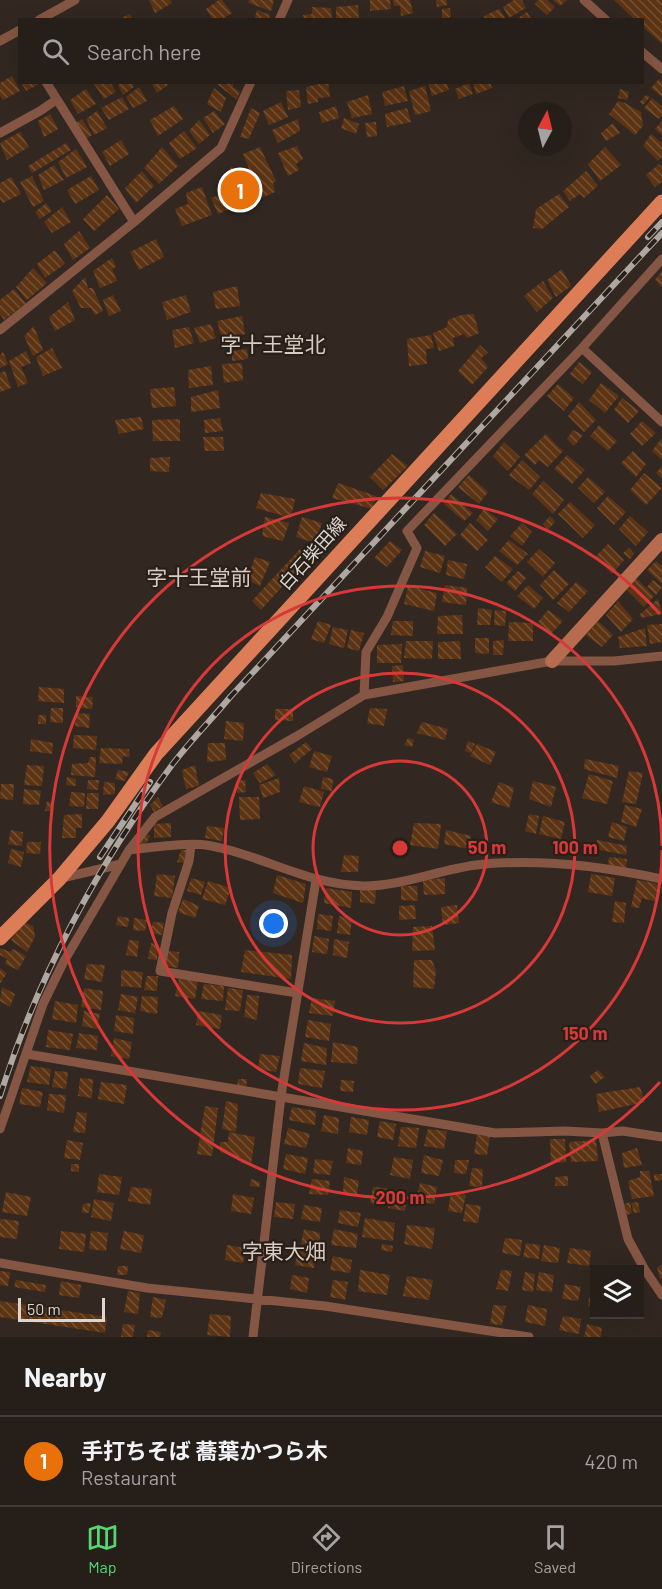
<!DOCTYPE html>
<html lang="en">
<head>
<meta charset="utf-8">
<style>
	:root { --surface:#261e19; --page:#322b26; --text:#f1f3f6; --muted:#a4a2a2; --line:#423c38; --accent:#55d672 }
	body { margin:0; font-family:Barlow,"Noto Sans JP",sans-serif; background:var(--page); color:var(--text) }
	.controls { position:absolute; right:18px; bottom:18px; display:grid; overflow:hidden; border-radius:0px; box-shadow:0 6px 24px #0002 }
	.controls button { width:54px; height:54px; display:grid; place-items:center; padding:0; border:0; border-bottom:2px solid var(--line); background:var(--surface); color:var(--text); font:30px sans-serif }
	.compass { position:absolute; left:518px; top:102px; width:54px; height:54px; border-radius:50%; background:var(--surface); box-shadow:0 6px 24px #0002; rotate:7deg }
	.scale { position:absolute; left:18px; bottom:15px; width:87px; box-sizing:border-box; padding-left:6px; border:3px solid #dcd5d0; border-top:0; font-size:16px; line-height:21px; white-space:nowrap; color:#dcd5d0; -webkit-text-stroke:4px #281f18; paint-order:stroke }
	.you { position:absolute; left:274px; top:924px; width:21px; height:21px; margin:-15px; border:4px solid #fff; border-radius:50%; background:#1a73e8; box-shadow:0 0 0 9px #1a73e833 }
	.badge { display:grid; place-items:center; width:39px; height:39px; border-radius:50%; background:var(--accent); color:#fff; font-size:20px; font-weight:700 }
	.pin { position:absolute; translate:-50% -50%; border:3px solid #fff; box-shadow:0 2px 6px #0006 }
	.list { margin:0; padding:0; list-style:none }
	h2 { display:flex; justify-content:space-between; align-items:center; height:78px; margin:0; padding:0 24px; font-size:26px }
	h2 small { font-size:20px; font-weight:400; color:var(--muted) }
	.list li { display:grid; grid-template-columns:39px 1fr auto; gap:18px; align-items:center; box-sizing:border-box; height:90px; padding:0 24px; border-top:2px solid var(--line) }
	.list b { display:block; font-size:22px; white-space:nowrap }
	.list p { margin:0; font-size:20px; white-space:nowrap; color:var(--muted) }
	.list em { font-size:20px; font-style:normal; color:var(--muted) }
	.icon { flex:none; width:33px; height:33px; fill:none; stroke:currentColor; stroke-width:2; stroke-linecap:round; stroke-linejoin:round }
	.map { position:relative; flex:none; width:662px; height:1337px; overflow:hidden }
	.search { position:absolute; background:var(--surface); box-shadow:0 6px 24px #0002; left:18px; right:18px; top:18px; height:66px; display:flex; align-items:center; gap:15px; box-sizing:border-box; padding:0 21px; border-radius:0px; color:var(--muted); font-size:22px }
	.sheet { height:168px; background:var(--surface) }
	nav { display:flex; justify-content:space-around; align-items:center; box-sizing:border-box; height:84px; border-top:2px solid var(--line); background:var(--surface); font-size:16px; color:var(--muted) }
	nav a { display:grid; justify-items:center; gap:3px }
	nav .on { color:var(--accent) }
	.map>svg:first-child { display:block }
</style>
</head>
<body>
<div class="map">
<svg width="662" height="1337" viewBox="0 0 662 1337">
	<defs>
		<pattern id="building-back-hatch" width="6" height="6" patternUnits="userSpaceOnUse" patternTransform="scale(1.5)"><rect width="6" height="6" fill="#5d3413"/><path d="M-1 5l2 2M0 0l6 6M5-1l2 2" fill="none" stroke="#745034"/></pattern>
	</defs>
	<rect width="100%" height="100%" fill="#322821"/>
	<path fill="url(#building-back-hatch)" d="M149,0H170L172,3L155,13Z
		M219,0H222L232,13L221,20H213L206,9Z
		M249,0H274L271,11L248,3Z
		M370,0H390L391,9L370,11Z
		M393,0H410L413,13L401,16L400,6H394Z
		M436,0H447V5L437,7Z
		M514,0H522L526,8L509,18L503,7Z
		M538,0H547L555,7L547,15L535,4Z
		M553,0H567L560,6Z
		M614,0H662V44L642,26V20H635Z
		M358,5L359,20H336V7Z
		M312,7L331,8L332,20H304L303,15L312,14Z
		M450,8L451,17L442,19V9Z
		M499,9L507,20H485L484,16Z
		M257,10L270,15L269,20H254Z
		M527,12L532,20H515Z
		M130,14L133,20H117Z
		M12,76L20,91L3,100L0,96V83Z
		M659,79L662,81V97L651,88Z
		M21,82H38L39,84L26,91Z
		M96,82H110L116,92L104,99L94,84Z
		M122,82H132L134,87L123,95L118,85Z
		M151,82H172L157,93Z
		M217,82H234L233,87L240,92L237,100L217,84Z
		M328,82L330,97L318,98V102L308,104L306,87Z
		M428,82H446L449,90L432,96Z
		M473,82H490L492,88L476,94Z
		M469,83L473,94L459,99L455,89Z
		M404,86L408,101L385,106L382,92Z
		M425,86L431,111L415,115L409,91Z
		M139,87L147,101L133,108L126,97Z
		M214,88L226,98L221,112L207,104Z
		M86,89L96,104L78,114L70,100Z
		M620,89L629,92L627,100L618,98Z
		M299,90L301,107L288,110L286,91Z
		M368,95L372,114L352,118L347,102Z
		M646,95L650,97L643,105L640,102Z
		M122,97L129,109L109,120L101,108Z
		M652,98L662,106V115L659,119L644,108Z
		M618,101L625,103L641,112L643,126L635,135L609,114Z
		M281,102L288,117L269,125L263,111Z
		M174,106L183,119L158,136L150,120Z
		M336,106L339,118L322,123L319,112Z
		M251,108L260,113L249,139L240,137Z
		M407,108L411,122L387,127L385,114Z
		M97,111L107,128L94,135L86,119Z
		M214,111L225,124L213,133L203,118Z
		M50,114L58,129L44,137L38,121Z
		M344,118L359,124L356,134L341,128Z
		M82,119L92,135L85,140L76,123Z
		M298,119L300,131L278,143L272,130Z
		M199,120L210,135L199,144L189,131Z
		M662,121V135L655,129Z
		M376,122L377,136L367,137L365,123Z
		M613,123L620,133L606,141L601,133Z
		M184,131L197,148L180,159L169,143Z
		M20,132L29,147L7,160L0,143Z
		M651,134L662,143V157L658,161L643,146Z
		M121,140L129,154L110,166L102,152Z
		M66,143L71,150L32,173L28,166Z
		M297,146L303,159L296,164L299,170L288,176L278,153Z
		M162,147L178,166L159,184L144,168Z
		M260,147L276,181L273,183L275,192L244,206L237,192L255,183L243,154Z
		M605,147L621,165L600,181L588,164Z
		M76,149L87,167L66,178L58,162Z
		M659,164L662,167V182L655,187L646,175Z
		M54,165L64,180L44,190L38,175Z
		M232,167L237,178L232,182L227,171Z
		M142,171L154,186L136,203L125,188Z
		M586,171L598,186L584,198L580,194L570,201L563,191Z
		M32,176L44,201L33,207L20,182Z
		M91,176L99,190L75,204L67,190Z
		M11,177L21,194L3,203L0,199V183Z
		M202,187L212,215L182,226L175,209L188,204L186,193Z
		M228,192L234,207L218,214L211,198Z
		M559,194L569,207L542,229L533,228L536,209Z
		M107,195L119,209L94,231L83,219Z
		M46,203L52,211L40,219L35,212Z
		M62,207L71,222L52,233L44,222Z
		M79,231L90,248L73,260L64,244Z
		M156,239L164,257L139,270L130,252Z
		M55,250L65,264L45,278L37,264Z
		M112,258L116,267L112,269L117,281L100,288L93,271Z
		M33,268L47,283L27,300L16,287Z
		M562,269L571,286L556,297L547,280Z
		M662,271V287L655,280Z
		M85,277L88,288H93L103,311L95,315L91,308H81L72,291Z
		M543,281L553,298L537,312L524,296Z
		M237,286L240,306L216,309L213,292Z
		M14,289L26,303L4,320L0,314V300Z
		M113,295L121,311L109,316L103,300Z
		M186,295L191,312L167,320L162,302Z
		M68,302L75,320L55,331L49,317Z
		M474,314L479,333L467,338L464,334L453,338L454,346L439,351L433,333L447,327L448,320L461,315Z
		M242,316L245,334L222,339L217,321Z
		M211,324L216,338L200,343L194,328Z
		M34,326L43,350L33,356L24,336Z
		M189,327L194,343L175,348L172,330Z
		M431,335L434,348L426,349L427,364L409,366L407,339Z
		M480,345L488,353L481,358L488,367L472,385L458,371Z
		M52,348L62,368L43,376L36,357Z
		M247,349L248,359L232,361V351Z
		M26,351L31,363L21,367L28,383L18,387L9,361Z
		M3,352L8,364L0,368V355Z
		M579,362L592,372L583,384L570,374Z
		M242,363L243,380L224,383L222,364Z
		M211,366L213,385L189,388L188,370Z
		M5,371L11,388L0,392V373Z
		M601,383L619,396L605,413L589,400Z
		M558,384L574,398L564,411L547,396Z
		M174,387L176,406L152,408L150,389Z
		M218,390L220,408L191,412V397Z
		M622,398L639,411L628,423L614,410Z
		M579,402L596,420L584,432L568,416Z
		M141,417L144,429L119,434L115,420Z
		M220,418L223,431L205,433L204,420Z
		M180,419V441H153L152,420Z
		M642,421L656,433L642,446L630,434Z
		M599,425L617,441L608,451L590,436Z
		M573,430L583,435L574,446L567,439Z
		M546,434L563,451L548,467L539,460L535,465L524,455Z
		M203,437H223L224,451H205Z
		M662,438V460L652,451Z
		M504,442L520,457L508,471L493,456Z
		M633,451L646,464L636,477L621,463Z
		M392,454L408,466L383,490L370,477Z
		M567,455L585,470L572,484L554,469Z
		M170,457L169,472L150,471V458Z
		M522,460L540,477L529,490L509,475Z
		M662,466V478L656,473Z
		M644,473L662,488L646,505L630,490Z
		M469,475L488,492L479,504L458,487Z
		M588,477L605,492L594,503L578,488Z
		M543,481L564,500L553,514L532,494Z
		M338,483L376,496L372,509L332,498Z
		M261,493L295,499L291,518L256,508Z
		M451,494L473,513L464,521L444,504Z
		M608,496L626,512L614,525L597,508Z
		M570,502L595,525L583,538L558,514Z
		M484,509L498,519L488,531L476,520Z
		M434,513L457,534L445,546L424,525Z
		M550,516L555,522L548,530L543,524Z
		M630,516L648,532L636,546L619,529Z
		M265,517L289,523L283,541L262,536Z
		M302,517L322,523L315,543L296,537Z
		M470,523L488,540L477,551L460,535Z
		M522,523L532,532L522,546L510,536Z
		M509,540L528,554L517,565L499,551Z
		M390,541L402,550L387,567L374,558Z
		M608,544L624,560L612,574L595,557Z
		M629,548L634,554L630,559L623,553Z
		M300,549L309,557L261,610L252,601Z
		M539,549L555,563L543,577L527,562Z
		M425,551L445,556L440,573L420,567Z
		M495,556L513,569L502,582L485,567Z
		M255,557L270,562L260,586L247,580Z
		M448,560L467,564L464,579L446,575Z
		M656,561L662,566V584L647,570Z
		M554,570L569,584L553,600L540,585Z
		M518,571L526,578L515,591L506,583Z
		M636,578L654,596L644,607L626,589Z
		M653,580L662,587L656,595L647,587Z
		M576,582L588,591L569,612L557,603Z
		M445,585L467,588L466,605L442,602Z
		M528,585L543,598L534,609L517,596Z
		M408,586L437,593L434,611L404,604Z
		M658,599L662,614L641,618L640,614Z
		M618,601L633,619L621,632L606,615Z
		M478,608L492,610L490,625H477Z
		M495,610L506,611L505,626L494,625Z
		M548,610L563,621L550,635L538,622Z
		M462,615L463,634H437L438,616Z
		M318,621L331,625L324,643L311,639Z
		M393,621H413V636L391,635Z
		M598,621L613,635L602,647L586,635Z
		M509,622L533,623V641H508Z
		M662,624V642L650,644L647,625Z
		M333,627L348,630L344,648L329,644Z
		M645,628L647,646L620,648L618,637Z
		M351,630L364,633L359,651L347,648Z
		M475,638H489V654L475,653Z
		M504,640L503,655H493V641Z
		M406,641H433L432,659L404,658Z
		M460,641L461,659H438V642Z
		M402,644L401,663H377V645Z
		M403,665L404,681L393,682L392,666Z
		M39,687L64,689V703L38,701Z
		M76,696L93,697L92,709L76,707Z
		M51,708H63V723L50,722Z
		M370,708L387,709L384,726L367,723Z
		M275,709H293V721L275,720Z
		M76,713L90,714L89,728L75,726Z
		M38,715H46V724H38Z
		M226,721L244,723L243,741L224,739Z
		M422,722L448,729L445,740L417,733Z
		M74,735L97,736L96,750L73,748Z
		M408,738L414,740L412,747L404,745Z
		M31,739L53,743L52,754L30,751Z
		M468,741L475,744L471,753L465,751Z
		M306,742L312,749L295,763L289,755Z
		M208,743H225L226,760L207,762Z
		M477,744L496,752L490,765L470,756Z
		M101,748L129,749L130,757L123,756L122,764L99,763Z
		M314,751L332,756L327,772L309,767Z
		M90,757H96L95,777L71,775L72,764L88,763Z
		M585,759L619,766L617,778L584,769Z
		M267,764L276,775L260,783L253,773Z
		M27,765L44,766L42,786L24,785Z
		M195,765L199,786L186,789L182,770Z
		M118,770L129,772L125,781L115,779Z
		M629,771L643,773L636,804L622,802Z
		M589,774L613,781L607,804L582,798Z
		M67,777L76,779V786L66,785Z
		M323,777L333,779L332,791L321,789Z
		M279,778L280,792L263,798L259,785Z
		M88,780H99L98,790L87,789Z
		M245,780L246,792L237,793V781Z
		M533,781L556,787L551,807L529,799Z
		M104,782L115,783V794L103,795Z
		M499,782L514,788L509,808L491,802Z
		M1,784H14L13,800L0,799Z
		M304,786L324,792L320,807L299,802Z
		M24,789L41,791L39,805L23,804Z
		M71,792L85,793L84,807L69,806Z
		M87,793H99L98,809H86Z
		M158,797L163,806L154,812L150,805Z
		M239,797H259L260,819L240,820Z
		M47,801L53,803L52,811H45Z
		M625,805L642,809L636,827L621,822Z
		M82,814V828H76V838H62L64,815Z
		M529,814L539,816L536,834L525,831Z
		M543,816L565,822L561,839L539,834Z
		M612,822L627,827L624,841L608,837Z
		M171,823V837L154,838V824Z
		M414,823L441,824L438,849L410,845Z
		M207,826L224,828L222,841L205,838Z
		M11,830L23,832L22,846L8,844Z
		M446,830L471,836L469,849L444,844Z
		M145,833L150,836L145,846L139,842Z
		M597,840L627,846L626,855L595,849Z
		M27,842H41L40,854L26,853Z
		M11,849L24,852L21,867L8,863Z
		M181,850H188L185,863L177,862Z
		M344,855L359,856L358,872H341Z
		M609,857L627,859L626,868L608,865Z
		M157,874L175,876L172,898L154,896Z
		M591,874L615,878L612,896L588,892Z
		M277,875L306,884L303,903L273,893Z
		M191,878L205,882L201,895L187,891Z
		M445,878V894L424,895L423,880Z
		M637,880L660,884L657,902L642,898L639,908L631,907Z
		M208,881L231,888L225,905L202,899Z
		M401,886H417L418,901L401,900Z
		M326,888L352,892L351,908L324,903Z
		M360,889L376,890L375,904L360,902Z
		M183,899L199,906L195,918L178,912Z
		M615,901L626,903L624,923L612,922Z
		M415,905L416,919L399,920V906Z
		M457,905L459,923L443,925L441,907Z
		M318,914L333,916L331,931L317,929Z
		M118,916L129,918L128,927L116,925Z
		M339,916L352,919L350,935L337,933Z
		M134,918L147,920L145,931L133,930Z
		M24,922L33,926L35,937L27,952L11,940Z
		M153,922L164,923L162,935L150,933Z
		M432,926L435,950L412,951L413,927Z
		M314,936L329,939L327,954L312,952Z
		M334,939L349,942L347,958L333,955Z
		M129,940L139,941L137,957L126,955Z
		M151,943L159,945L157,960L148,959Z
		M0,948L10,952L13,949L26,956L18,970L5,964L7,959L0,955Z
		M245,950L292,955L291,979L241,972Z
		M168,951L179,952L178,968L166,966Z
		M414,960H432L436,971L434,989L413,987Z
		M87,964L105,965L102,982L84,979Z
		M0,968L7,973L0,984Z
		M121,970L143,972L141,988L121,986Z
		M147,976H158L157,991L144,990Z
		M179,979L198,980L195,999L175,996Z
		M204,984L224,986L223,1001L201,999Z
		M2,987L15,994L10,1007L0,1001Z
		M84,988L103,991L101,1010L81,1007Z
		M228,988L243,990L240,1011L225,1010Z
		M121,994L138,997L135,1013L118,1010Z
		M247,995L259,996L257,1020L244,1017Z
		M142,996L158,997L157,1014L140,1011Z
		M312,998L335,1001L333,1016L309,1013Z
		M55,1001L78,1005L76,1023L52,1019Z
		M84,1011L100,1014L97,1029L82,1026Z
		M198,1011L222,1015L220,1029L196,1025Z
		M116,1015L134,1018L133,1034L114,1031Z
		M308,1020L331,1024L329,1041L305,1037Z
		M48,1030L73,1034L70,1050L46,1047Z
		M79,1033L98,1036L97,1050L76,1048Z
		M114,1038L132,1042L129,1059L111,1056Z
		M333,1042L358,1047L357,1064L331,1062Z
		M304,1043L327,1048L326,1065L301,1061Z
		M260,1054L280,1056L276,1072L258,1069Z
		M31,1066L51,1069L49,1085L27,1082Z
		M300,1068L325,1071L322,1088L298,1084Z
		M598,1070L605,1077L595,1084L590,1076Z
		M55,1071L68,1072L66,1089L52,1087Z
		M80,1078L93,1079L92,1098L78,1096Z
		M238,1079H247L246,1087L237,1086Z
		M341,1080L354,1081L353,1092L340,1091Z
		M101,1082L127,1085L124,1104L98,1099Z
		M640,1087L645,1102L599,1112L596,1094Z
		M22,1088L43,1092L40,1107L19,1104Z
		M49,1094L66,1095L64,1113L47,1110Z
		M226,1101L238,1104L236,1132L222,1129Z
		M205,1106L218,1108L212,1156L197,1154Z
		M292,1107L316,1111L315,1125L289,1120Z
		M77,1112L87,1113L85,1133L73,1132Z
		M324,1115L339,1118L338,1134L321,1131Z
		M351,1117L369,1120L367,1135L349,1132Z
		M380,1121L396,1124L393,1140L377,1137Z
		M401,1127L419,1128L416,1148L398,1146Z
		M288,1128L310,1134L306,1148L284,1144Z
		M428,1129L447,1131L444,1149L424,1146Z
		M229,1132L255,1137L251,1165L241,1163L242,1158L220,1152V1142H228Z
		M477,1135L490,1136L487,1155L474,1154Z
		M550,1139H565L566,1162L551,1163Z
		M67,1140L83,1143L80,1160L64,1158Z
		M596,1140L598,1161L571,1162L569,1142Z
		M348,1148L363,1151L361,1165L346,1163Z
		M637,1148L642,1165L624,1168L622,1153Z
		M286,1154L308,1158L305,1174L283,1169Z
		M424,1155L443,1160L439,1176L421,1173Z
		M394,1157L413,1160L410,1179L390,1175Z
		M315,1159L333,1161L330,1175L313,1173Z
		M455,1160H469L466,1174L454,1173Z
		M71,1164H79V1172L71,1171Z
		M472,1168L483,1169L482,1187L469,1186Z
		M640,1171H649L654,1196L632,1199L628,1181L640,1177Z
		M99,1174L122,1177L119,1195L97,1192Z
		M654,1174H662V1180L654,1181Z
		M568,1176V1186H555V1177Z
		M344,1177L359,1181L357,1195L343,1193Z
		M251,1179L260,1182L259,1187L250,1186Z
		M312,1179L330,1181L328,1195L309,1194Z
		M420,1183L437,1187L434,1204L416,1201Z
		M131,1187L152,1189L150,1205L128,1201Z
		M373,1187L387,1188L384,1206L370,1203Z
		M6,1192L31,1197L27,1216L2,1212Z
		M391,1192L407,1195L405,1211L388,1208Z
		M451,1193L466,1195L462,1213L448,1211Z
		M233,1194L254,1198L251,1214L231,1211Z
		M94,1199L114,1203L111,1221L91,1217Z
		M276,1202L295,1204L293,1219L274,1217Z
		M630,1202L632,1213L627,1215L624,1204Z
		M638,1202L640,1212L634,1213L631,1203Z
		M91,1203L89,1213L82,1212L83,1204Z
		M466,1204L481,1206L478,1223L463,1221Z
		M304,1205L322,1208L320,1222L301,1219Z
		M340,1210L361,1213L358,1227L338,1223Z
		M365,1218L395,1223L393,1241L362,1237Z
		M0,1219L19,1221L17,1239L0,1237Z
		M407,1225L435,1228L432,1249L404,1244Z
		M304,1229L320,1233L319,1246L301,1244Z
		M334,1229L358,1234L356,1248L331,1245Z
		M61,1231L86,1234L84,1252L59,1249Z
		M91,1231L108,1233L106,1251L89,1249Z
		M124,1231L144,1235L141,1253L120,1249Z
		M505,1238L522,1240L520,1256L502,1253Z
		M526,1243L540,1245L539,1259L523,1257Z
		M382,1244L393,1246L392,1252L381,1250Z
		M227,1245L245,1248L243,1263L225,1260Z
		M544,1245L560,1248L558,1263L541,1261Z
		M570,1248L591,1251L589,1266L567,1263Z
		M298,1250L316,1254L314,1268L295,1265Z
		M333,1256L352,1260L350,1273L330,1270Z
		M662,1265V1278L660,1279L657,1267Z
		M118,1266H128L127,1275H117Z
		M360,1270L390,1275L387,1295L358,1291Z
		M501,1270L512,1271L508,1291L496,1289Z
		M0,1271L10,1272L8,1286L0,1285Z
		M525,1272L535,1274L533,1292L522,1290Z
		M539,1272L554,1275L552,1292L536,1290Z
		M292,1275L309,1278L307,1293L290,1289Z
		M407,1276L433,1280L429,1300L403,1296Z
		M16,1280L46,1285L45,1292L14,1287Z
		M333,1280L348,1282L345,1300L330,1297Z
		M61,1281L81,1285L79,1298L59,1295Z
		M565,1284L581,1287L578,1301L562,1299Z
		M128,1291L140,1293L138,1314L124,1312Z
		M153,1297L166,1300L162,1318L150,1317Z
		M589,1297L594,1298V1307L588,1306Z
		M0,1301L107,1317L105,1333L0,1317Z
		M493,1305L506,1306L502,1325L490,1324Z
		M528,1305L547,1309L545,1326L525,1322Z
		M210,1314L231,1316L230,1337L207,1335Z
		M563,1316L581,1319L579,1334L559,1330Z
		M123,1324L135,1325L133,1337H121Z
		M587,1324L602,1328L601,1337H584Z
		M148,1330L161,1332L160,1337H147Z"/>
	<g fill="none" stroke-linecap="round" stroke-linejoin="round">
		<path stroke="#855643" stroke-width="9" d="M584,0L606,20
			M39,20L75,0
			M279,20L288,0
			M0,41L20,30
			M642,52L662,69
			M46,82L134,222
			M0,133L40,111L56,100
			M0,330L134,222L221,148L251,82
			M582,348L662,422
			M364,695L366,652L387,617L417,548L407,531L582,348L662,259
			M191,845L189,861L172,913L160,971L297,993
			M129,850C149,848 188,842 206,845C261,854 306,885 364,886C402,886 438,870 476,865C537,858 602,866 662,879
			M62,878L121,864
			M27,1054L495,1133L565,1131L602,1133L623,1131L662,1137
			M0,1129L43,1004L63,963L129,850L155,817L297,736L364,695L552,661H614L662,656
			M602,1133L628,1239L645,1270L662,1295
			M0,1263L147,1288L325,1306L529,1337
			M253,1337L281,1096L316,880"/>
		<path stroke="#b76c4f" stroke-width="14" d="M552,661L662,540"/>
		<path stroke="#dd7d57" stroke-width="15" d="M0,938L59,879L108,821L156,754L662,202"/>
		<defs>
			<path id="rail" d="M648,237L662,222
				M100,857L150,782
				M0,1096C37,978 98,864 172,765C190,741 212,719 231,696L662,233"/>
		</defs>
		<use href="#rail" stroke="#afa8a2" stroke-width="6"/>
		<use href="#rail" stroke="#281f18" stroke-width="4" stroke-dasharray="11" stroke-linecap="butt"/>
	</g>
	<g fill="none" stroke="#d73939" stroke-width="3">
		<circle cx="400" cy="848" r="87"/>
		<circle cx="400" cy="848" r="175"/>
		<path d="M662 850A262 262 0 1 1 662 846"/>
		<path d="M660 1082A350 350 0 1 1 660 614"/>
	</g>
	<g text-anchor="middle" dominant-baseline="central" stroke-width="4.5" stroke-linejoin="round" paint-order="stroke">
		<g font-size="18" fill="#dcd5d0" stroke="#281f18">
			<text transform="translate(312 553) rotate(-48)">白石柴田線</text>
		</g>
		<g font-size="21" fill="#d9cbc2" stroke="#281f18">
			<text x="273" y="343">字十王堂北</text>
			<text x="199" y="576">字十王堂前</text>
			<text x="284" y="1250">字東大畑</text>
		</g>
	</g>
	<circle cx="400" cy="848" r="9" fill="#d73939" stroke="#281f18" stroke-width="3"/>
	<g font-size="18" text-anchor="middle" font-weight="bold" fill="#d73939" stroke="#281f18" stroke-width="4.5" stroke-linejoin="round" paint-order="stroke">
		<text x="487" y="854">50 m</text>
		<text x="575" y="854">100 m</text>
		<text x="585" y="1040">150 m</text>
		<text x="400" y="1204">200 m</text>
	</g>
</svg>
<div class="controls">
<button><svg class="icon" aria-label="layers" viewBox="0 0 24 24"><path d="M12 4l9 5-9 5-9-5zM3 14l9 5 9-5"/></svg></button>
</div>
<svg class="compass" viewBox="-18 -18 36 36"><path d="M0-13l5 13h-10z" fill="#e53935"/><path d="M0 13l5-13h-10z" fill="#a4a2a2"/></svg>
<div class="scale">50 m</div>
<div class="you"></div>
<div class="pin badge" style="left:240px;top:190px;background:#e8710a">1</div>
<div class="search"><svg class="icon" aria-label="search" viewBox="0 0 24 24"><circle cx="10" cy="10" r="6"/><path d="M15 15l6 6"/></svg>Search here</div>
</div>
<section class="sheet">
<h2>Nearby<small></small></h2>
<ul class="list">
<li><span class="badge" style="background:#e8710a">1</span><div><b>手打ちそば 蕎葉かつら木</b><p>Restaurant</p></div><em>420 m</em></li>
</ul>
</section>
<nav>
<a class="on"><svg class="icon" aria-label="map" viewBox="0 0 24 24"><path d="M3 6l6-2 6 2 6-2v14l-6 2-6-2-6 2zM9 4v14M15 6v14"/></svg>Map</a>
<a><svg class="icon" aria-label="directions" viewBox="0 0 24 24"><path d="M12 3l9 9-9 9-9-9zM9 14v-3h6M13 9l2 2-2 2"/></svg>Directions</a>
<a><svg class="icon" aria-label="saved" viewBox="0 0 24 24"><path d="M7 4h10v16l-5-4-5 4z"/></svg>Saved</a>
</nav>
</body>
</html>
